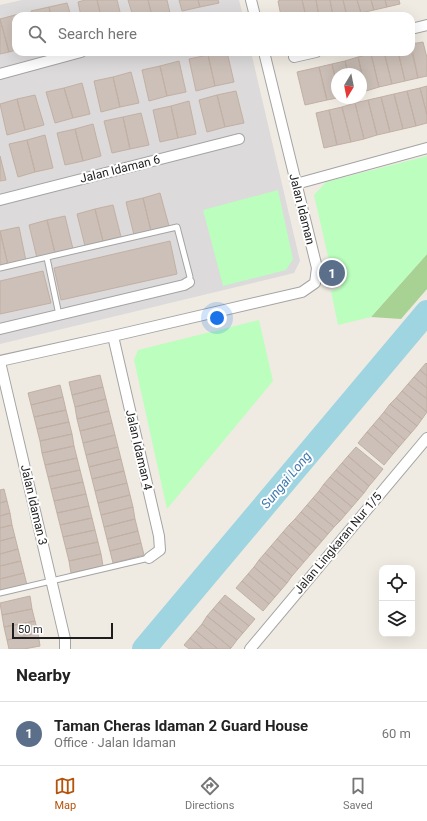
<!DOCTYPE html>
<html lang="en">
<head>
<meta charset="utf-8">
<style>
	:root { --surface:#fff; --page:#f2f2f2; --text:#222; --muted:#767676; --line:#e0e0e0; --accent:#b45309 }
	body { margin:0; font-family:Roboto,sans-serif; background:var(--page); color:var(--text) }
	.controls { position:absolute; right:12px; bottom:12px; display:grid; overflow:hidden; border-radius:8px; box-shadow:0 4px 16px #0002 }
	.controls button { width:36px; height:36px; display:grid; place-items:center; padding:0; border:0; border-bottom:1px solid var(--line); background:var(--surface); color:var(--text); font:20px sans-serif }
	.compass { position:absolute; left:331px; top:68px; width:36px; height:36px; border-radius:50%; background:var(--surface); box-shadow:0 4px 16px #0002; rotate:190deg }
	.scale { position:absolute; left:12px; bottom:10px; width:101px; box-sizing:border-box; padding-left:4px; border:2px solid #1d1d1d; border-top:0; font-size:11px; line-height:14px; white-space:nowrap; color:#1d1d1d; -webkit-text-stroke:3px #fff; paint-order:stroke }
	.you { position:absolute; left:217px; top:318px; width:14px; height:14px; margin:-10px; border:3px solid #fff; border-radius:50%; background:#1a73e8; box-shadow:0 0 0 6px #1a73e833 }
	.badge { display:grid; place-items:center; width:26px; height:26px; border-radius:50%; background:var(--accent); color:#fff; font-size:13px; font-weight:700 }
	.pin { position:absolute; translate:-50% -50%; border:2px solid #fff; box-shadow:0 1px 4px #0006 }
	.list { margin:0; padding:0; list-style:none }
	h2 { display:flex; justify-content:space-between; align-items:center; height:52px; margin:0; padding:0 16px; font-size:17px }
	h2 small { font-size:13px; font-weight:400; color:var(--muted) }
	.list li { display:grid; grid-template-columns:26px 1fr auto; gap:12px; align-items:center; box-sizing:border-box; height:64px; padding:0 16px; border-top:1px solid var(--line) }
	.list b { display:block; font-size:15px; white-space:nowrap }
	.list p { margin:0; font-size:13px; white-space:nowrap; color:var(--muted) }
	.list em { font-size:13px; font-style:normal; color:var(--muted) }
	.icon { flex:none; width:22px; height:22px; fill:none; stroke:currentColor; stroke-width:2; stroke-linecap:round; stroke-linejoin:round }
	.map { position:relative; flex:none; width:427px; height:649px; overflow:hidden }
	.search { position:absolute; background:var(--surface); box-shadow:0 4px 16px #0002; left:12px; right:12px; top:12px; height:44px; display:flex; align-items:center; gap:10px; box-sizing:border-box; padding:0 14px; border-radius:12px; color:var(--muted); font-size:15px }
	.sheet { height:116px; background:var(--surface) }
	nav { display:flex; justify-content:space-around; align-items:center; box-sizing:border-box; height:56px; border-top:1px solid var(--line); background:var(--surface); font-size:11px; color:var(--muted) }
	nav a { display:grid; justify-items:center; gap:2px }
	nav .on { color:var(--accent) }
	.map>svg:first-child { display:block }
</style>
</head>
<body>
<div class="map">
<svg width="427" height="649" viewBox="0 0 427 649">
	<rect width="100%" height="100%" fill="#efebe2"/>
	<path fill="#dcdada" d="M22,0H239L243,16H16V52H251L300,261L294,273L0,344V5Z"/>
	<path fill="#a8d293" d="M427,254V289L401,319L371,317Z"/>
	<path fill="#bbfebe" d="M427,156V254L371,317L338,325L331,291L341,287L335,264L330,265L314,195L326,182Z
		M278,190L293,259L286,270L223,286L203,210Z
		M259,320L273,381L167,509L134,360L138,350Z"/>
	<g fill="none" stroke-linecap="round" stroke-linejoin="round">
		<path stroke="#9fd4e1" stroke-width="24" d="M144,649L427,312"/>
	</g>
	<path fill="#ccc0b8" stroke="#c2b0a3" d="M85,0H97L101,16H81L78,2Z
		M97,0H117L121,16H101Z
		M128,0H148L152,16H133Z
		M148,0H167L170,13L152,16Z
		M179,0H198L200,7L182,11Z
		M198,0H218L219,3L200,7Z
		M281,0H302L306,16H281L278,1Z
		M302,0H316L319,16H306Z
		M316,0H330L333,16H319Z
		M330,0H343L347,16H333Z
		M343,0H357L361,13L347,16Z
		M357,0H371L374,10L361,13Z
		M371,0H385L387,7L374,10Z
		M385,0H399L400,4L387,7Z
		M67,3L71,16H51L49,7Z
		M49,7L51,16H32L31,11Z
		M19,14V16H16V50L9,52L0,19Z
		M0,19L9,52L0,54Z
		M423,42L427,58V76L418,78L411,44Z
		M411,49L418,78L405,81L398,52H411Z
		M221,52H227L234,82L215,86L208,55Z
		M380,52H384L392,84L379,87L371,54Z
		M384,52H398L405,81L392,84Z
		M371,54L379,87L366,91L358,57Z
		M208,55L215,86L196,91L189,59Z
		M358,57L366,91L361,92V74H348L345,61Z
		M179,61L186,92L167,96L160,66Z
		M345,61L348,74H337V85L332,64Z
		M332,64L337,85V98L327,100L319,67Z
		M160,66L167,96L149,101L142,70Z
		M319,67L327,100L305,105L297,72Z
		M131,72L139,103L120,107L113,77Z
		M113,77L120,107L101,112L94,81Z
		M82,83L90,114L73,118L64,88Z
		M427,86V115L420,88Z
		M64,88L73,118L55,123L46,92Z
		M420,88L427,115V123L416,126L407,91Z
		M236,91L244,123L225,127L217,95Z
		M407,91L416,126L403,129L394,94Z
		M394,94L403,129L390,132L381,97Z
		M35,95L44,125L25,130L17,99Z
		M217,95L225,127L207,132L199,100Z
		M381,97L390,132L377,135L368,100Z
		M17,99L25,130L7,135L0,104Z
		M368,100L377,135L364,139L355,103Z
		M189,101L196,134L178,138L171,106Z
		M355,103L364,139L351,142L342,107Z
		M171,106L178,138L160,142L153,110Z
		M342,107L351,142L337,145L329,110Z
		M329,110L337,145L324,148L316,113Z
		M141,113L149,145L130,149L123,117Z
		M123,117L130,149L112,153L104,121Z
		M93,124L101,156L83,161L75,129Z
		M75,129L83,161L65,165L57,133Z
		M45,135L53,168L35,172L27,140Z
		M27,140L35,172L18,177L9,144Z
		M0,156L6,180L0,181Z
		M160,193L169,226L151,231L143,198Z
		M143,198L151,231L134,235L126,202Z
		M113,205L121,237L103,241L95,209Z
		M95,209L103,241L85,246L77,214Z
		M65,216L73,249L55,253L47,220Z
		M47,220L55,253L37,258L29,225Z
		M19,227L26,261L8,265L0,231Z
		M0,231L8,265L0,266Z
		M170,241L177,274L61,300L54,268Z
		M43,271L51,303L0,314V281Z
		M426,363L427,364V376L420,370Z
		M420,370L427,376V388L414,377Z
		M100,375L103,387L72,395L69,382Z
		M414,377L427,388V399L408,384Z
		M408,384L427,399V412L402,391Z
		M60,385L63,397L31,405L28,393Z
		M103,387L106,399L75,407L72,395Z
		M402,391L427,412L422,419L396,398Z
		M63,397L66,410L34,417L31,405Z
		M396,398L422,419L417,426L390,404Z
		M106,399L109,411L77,419L75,407Z
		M390,404L417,426L411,433L384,412Z
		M66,410L69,422L37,429L34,417Z
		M109,411L112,423L80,431L77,419Z
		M384,412L411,433L405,440L379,418Z
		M379,418L405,440L399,447L373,425Z
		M69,422L72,434L40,441L37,429Z
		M112,423L115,435L83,443L80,431Z
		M373,425L399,447L393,454L367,432Z
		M367,432L393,454L384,465L358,443Z
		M72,434L74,446L42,453L40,441Z
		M115,435L118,447L86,455L83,443Z
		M74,446L77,458L45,465L42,453Z
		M118,447L121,459L89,467L86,455Z
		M356,447L383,469L375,479L348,456Z
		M348,456L375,479L369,486L342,463Z
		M77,458L80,470L48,477L45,465Z
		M121,459L124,471L92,479L89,467Z
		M342,463L369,486L364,493L336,470Z
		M80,470L83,482L51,489L48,477Z
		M336,470L364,493L358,500L330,477Z
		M124,471L127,483L95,491L92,479Z
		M330,477L358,500L352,507L324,484Z
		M83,482L86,494L54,501L51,489Z
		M127,483L130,495L98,503L95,491Z
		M324,484L352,507L346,514L319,491Z
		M4,489L7,501L0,503V490Z
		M319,491L346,514L340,521L313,498Z
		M86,494L89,506L57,513L54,501Z
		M130,495L133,507L101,515L98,503Z
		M313,498L340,521L334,527L307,505Z
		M7,501L10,513L0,516V503Z
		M307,505L334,527L328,534L301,512Z
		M89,506L92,518L60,525L57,513Z
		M133,507L135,519L104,527L101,515Z
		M301,512L328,534L322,541L295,519Z
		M10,513L12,525L0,528V516Z
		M92,518L95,530L63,537L60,525Z
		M135,519L138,531L107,539L104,527Z
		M295,519L322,541L316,548L289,525Z
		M12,525L15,537L0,541V528Z
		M289,525L316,548L310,555L283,532Z
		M95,530L98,542L66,549L63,537Z
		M138,531L141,543L110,551L107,539Z
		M283,532L310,555L304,562L277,539Z
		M15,537L18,549L0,554V541Z
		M277,539L304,562L298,569L271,546Z
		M98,542L101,554L69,561L66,549Z
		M141,543L144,555L113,563L110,551Z
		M271,546L298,569L292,576L265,553Z
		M18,549L21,561L0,566V554Z
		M265,553L292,576L287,583L259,560Z
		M101,554L103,566L71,573L69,561Z
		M259,560L287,583L281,590L254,567Z
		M21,561L24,573L0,579V566Z
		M254,567L281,590L275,597L248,574Z
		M24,573L27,585L0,592V579Z
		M248,574L275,597L269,604L242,581Z
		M242,581L269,604L263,611L236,588Z
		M225,595L255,619L249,626L219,602Z
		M30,596L32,609L2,615L0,603Z
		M219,602L249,626L243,633L213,609Z
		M32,609L35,621L4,627L2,615Z
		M213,609L243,633L237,640L207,616Z
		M207,616L237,640L231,648L202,624Z
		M35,621L38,633L7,640L4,627Z
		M202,624L231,648L230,649H218L196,631Z
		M196,631L218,649H203L190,638Z
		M38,633L40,646L24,649H9L7,640Z
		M190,638L203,649H189L184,645Z"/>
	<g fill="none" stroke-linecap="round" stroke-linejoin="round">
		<defs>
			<path id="lane" d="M47,258L59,315
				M0,268L177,227L190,277L189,282
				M0,593L149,558"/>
			<path id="street" d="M251,0L255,16
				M411,29L427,25
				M294,57L316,52
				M0,74L81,52
				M296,184L427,148
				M0,200L239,139
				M0,329L184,285L189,282
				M113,336L159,536L160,550L149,558
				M0,361L113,336L302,292L315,283L317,268L264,52
				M0,362L65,639V649
				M250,649L427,438"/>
		</defs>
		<use href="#lane" stroke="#a4a4a4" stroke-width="7"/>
		<use href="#street" stroke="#a4a4a4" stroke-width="12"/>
		<use href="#lane" stroke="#fff" stroke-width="5"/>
		<use href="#street" stroke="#fff" stroke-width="10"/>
	</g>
	<g text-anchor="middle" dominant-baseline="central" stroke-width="4" stroke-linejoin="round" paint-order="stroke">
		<g font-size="12" fill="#1d1d1d" stroke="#fff">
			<text transform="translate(120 169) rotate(-14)">Jalan Idaman 6</text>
			<text transform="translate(302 209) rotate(76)">Jalan Idaman</text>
			<text transform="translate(139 450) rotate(77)">Jalan Idaman 4</text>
			<text transform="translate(34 505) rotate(77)">Jalan Idaman 3</text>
			<text transform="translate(338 543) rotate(-50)">Jalan Lingkaran Nur 1/5</text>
		</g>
		<g font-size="13" font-style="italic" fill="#407aad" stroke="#fff">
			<text transform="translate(286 480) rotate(-50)">Sungai Long</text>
		</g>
	</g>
</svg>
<div class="controls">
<button><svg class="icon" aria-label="locate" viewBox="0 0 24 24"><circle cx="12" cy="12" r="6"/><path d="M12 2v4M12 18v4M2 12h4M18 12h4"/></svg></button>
<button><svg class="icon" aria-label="layers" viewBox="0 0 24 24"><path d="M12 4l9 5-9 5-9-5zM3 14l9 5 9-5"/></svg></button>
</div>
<svg class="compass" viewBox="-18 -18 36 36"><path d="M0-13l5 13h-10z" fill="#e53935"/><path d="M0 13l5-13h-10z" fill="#767676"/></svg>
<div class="scale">50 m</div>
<div class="you"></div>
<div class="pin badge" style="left:332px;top:273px;background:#5c6f8a">1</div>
<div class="search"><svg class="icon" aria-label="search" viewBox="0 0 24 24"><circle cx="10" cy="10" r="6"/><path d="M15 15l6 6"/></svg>Search here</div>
</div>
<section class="sheet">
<h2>Nearby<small></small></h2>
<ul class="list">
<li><span class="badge" style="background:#5c6f8a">1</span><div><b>Taman Cheras Idaman 2 Guard House</b><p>Office · Jalan Idaman</p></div><em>60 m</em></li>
</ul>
</section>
<nav>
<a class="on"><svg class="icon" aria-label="map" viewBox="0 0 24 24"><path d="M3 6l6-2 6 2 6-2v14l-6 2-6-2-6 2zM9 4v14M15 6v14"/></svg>Map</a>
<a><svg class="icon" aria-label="directions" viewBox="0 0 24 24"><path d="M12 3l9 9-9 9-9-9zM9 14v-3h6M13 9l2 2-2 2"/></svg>Directions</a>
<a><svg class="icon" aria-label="saved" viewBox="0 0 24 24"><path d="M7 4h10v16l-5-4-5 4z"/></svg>Saved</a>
</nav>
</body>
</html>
